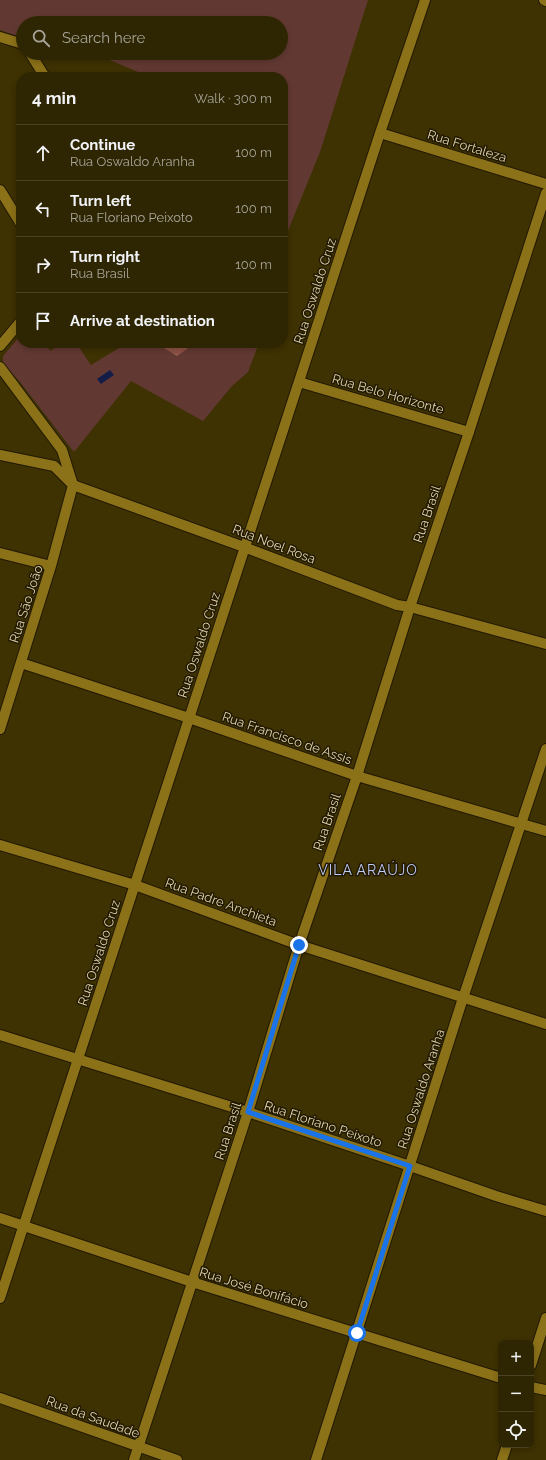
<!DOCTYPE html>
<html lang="en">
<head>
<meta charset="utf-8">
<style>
	:root { --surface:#2e2502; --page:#3a3111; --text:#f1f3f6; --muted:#a7a599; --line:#494224 }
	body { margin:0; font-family:Raleway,sans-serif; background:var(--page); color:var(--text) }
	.controls { position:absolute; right:12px; bottom:12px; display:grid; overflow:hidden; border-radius:8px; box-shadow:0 2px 6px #0003 }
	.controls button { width:36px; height:36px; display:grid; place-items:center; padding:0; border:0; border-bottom:1px solid var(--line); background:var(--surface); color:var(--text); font:20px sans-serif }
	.stop { position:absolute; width:12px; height:12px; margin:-9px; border:3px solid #1a73e8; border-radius:50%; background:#fff }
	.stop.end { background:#1a73e8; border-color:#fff; box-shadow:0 1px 4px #0008 }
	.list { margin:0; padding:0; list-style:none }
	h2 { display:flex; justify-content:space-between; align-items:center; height:52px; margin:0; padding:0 16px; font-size:17px }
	h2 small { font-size:13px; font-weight:400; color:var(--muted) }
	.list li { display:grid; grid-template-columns:26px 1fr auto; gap:12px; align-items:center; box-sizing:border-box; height:56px; padding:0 16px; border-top:1px solid var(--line) }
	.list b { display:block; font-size:15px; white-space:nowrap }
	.list p { margin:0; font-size:13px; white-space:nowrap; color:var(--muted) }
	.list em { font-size:13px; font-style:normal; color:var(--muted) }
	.icon { flex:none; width:22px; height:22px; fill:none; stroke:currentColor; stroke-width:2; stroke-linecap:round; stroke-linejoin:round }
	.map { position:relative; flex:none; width:546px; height:1460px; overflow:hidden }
	.search { position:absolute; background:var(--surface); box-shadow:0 2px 6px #0003; left:16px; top:16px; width:272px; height:44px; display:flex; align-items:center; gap:10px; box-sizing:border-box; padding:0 14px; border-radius:22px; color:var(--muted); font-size:15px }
	.panel { position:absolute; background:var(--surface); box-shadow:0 2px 6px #0003; left:16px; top:72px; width:272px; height:276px; border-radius:16px }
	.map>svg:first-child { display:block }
</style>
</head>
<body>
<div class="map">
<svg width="546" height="1460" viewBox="0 0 546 1460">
	<defs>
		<pattern id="forest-crowns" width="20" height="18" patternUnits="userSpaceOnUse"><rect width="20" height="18" fill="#8e5146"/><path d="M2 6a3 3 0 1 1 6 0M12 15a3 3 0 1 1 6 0" fill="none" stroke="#9d695e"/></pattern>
		<pattern id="water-ripples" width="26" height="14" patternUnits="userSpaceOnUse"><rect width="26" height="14" fill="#141c48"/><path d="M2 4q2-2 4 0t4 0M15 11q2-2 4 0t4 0" fill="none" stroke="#363c60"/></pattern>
	</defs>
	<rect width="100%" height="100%" fill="#3e3102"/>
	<path fill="#623932" d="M0,0H368L320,152L283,243V77H150L93,53H281V23H23V36H17L0,30Z
		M21,335V343H42L51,351L60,343H83L78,346L91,365L127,343H158L159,346L187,349L192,343H259L248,372L232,386L203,421L131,381L74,452L20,382L3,363V356Z"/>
	<path fill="url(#forest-crowns)" d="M158,343H192L187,349L177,356L159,345Z"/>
	<path fill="url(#water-ripples)" d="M110,370L114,375L101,384L97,379Z"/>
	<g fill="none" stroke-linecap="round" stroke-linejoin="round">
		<defs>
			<path id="street" d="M544,0L546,1
				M0,37L23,44
				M30,53L45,77
				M380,133L546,184
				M0,190L21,224
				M0,346L21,321
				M0,367L62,450L73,485L51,566L0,729
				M299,382L469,432
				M0,455L54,466L73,485L244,547L397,605L410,607L546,644
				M0,553L51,566
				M21,663L189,718L357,776L546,831
				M0,845L135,885L299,945L546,1024
				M0,1035L248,1112L410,1166L496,1196L546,1211
				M0,1218L192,1282L501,1378
				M0,1298L380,133L425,0
				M531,1365L546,1318
				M531,1387L546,1390
				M0,1398L177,1460
				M502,1460L507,1445"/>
			<path id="secondary" d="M134,1460L248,1112L299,945L357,776L410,607L469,432L546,193
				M316,1460L463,998L546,749"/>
		</defs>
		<use href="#street" stroke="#211901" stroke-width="12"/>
		<use href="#secondary" stroke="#211901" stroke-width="12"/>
		<use href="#street" stroke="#8b7118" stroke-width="10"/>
		<use href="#secondary" stroke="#8b7118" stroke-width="10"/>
	</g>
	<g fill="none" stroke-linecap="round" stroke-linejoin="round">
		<path stroke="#1a73e8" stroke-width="5" d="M299,945L248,1112L410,1166L357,1333"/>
	</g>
	<g text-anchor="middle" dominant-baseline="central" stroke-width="3" stroke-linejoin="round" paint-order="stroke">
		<g font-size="13" fill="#dfd2ac" stroke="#211901">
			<text transform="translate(467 146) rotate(17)">Rua Fortaleza</text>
			<text transform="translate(315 291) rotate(-72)">Rua Oswaldo Cruz</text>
			<text transform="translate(388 394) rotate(16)">Rua Belo Horizonte</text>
			<text transform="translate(427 514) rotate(-71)">Rua Brasil</text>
			<text transform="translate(274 544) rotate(21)">Rua Noel Rosa</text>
			<text transform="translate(26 604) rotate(-72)">Rua São João</text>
			<text transform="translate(199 645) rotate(-72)">Rua Oswaldo Cruz</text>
			<text transform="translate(287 738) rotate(19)">Rua Francisco de Assis</text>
			<text transform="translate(327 822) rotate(-71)">Rua Brasil</text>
			<text transform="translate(221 902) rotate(20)">Rua Padre Anchieta</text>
			<text transform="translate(99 953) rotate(-72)">Rua Oswaldo Cruz</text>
			<text transform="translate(421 1089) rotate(-72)">Rua Oswaldo Aranha</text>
			<text transform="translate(323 1124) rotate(18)">Rua Floriano Peixoto</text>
			<text transform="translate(228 1131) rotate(-72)">Rua Brasil</text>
			<text transform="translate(254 1288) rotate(17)">Rua José Bonifácio</text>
			<text transform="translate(93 1417) rotate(20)">Rua da Saudade</text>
		</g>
		<g font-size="14" letter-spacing="1" fill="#bfccf6" stroke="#211901">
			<text x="368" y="870">VILA ARAÚJO</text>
		</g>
	</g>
</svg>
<div class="controls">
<button>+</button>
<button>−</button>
<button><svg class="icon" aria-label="locate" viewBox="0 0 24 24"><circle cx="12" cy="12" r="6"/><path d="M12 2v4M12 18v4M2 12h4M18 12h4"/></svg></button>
</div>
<div class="stop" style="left:357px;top:1333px"></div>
<div class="stop end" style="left:299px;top:945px"></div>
<div class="search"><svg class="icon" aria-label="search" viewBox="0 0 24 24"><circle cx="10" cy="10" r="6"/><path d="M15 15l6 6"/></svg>Search here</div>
<section class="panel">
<h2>4 min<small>Walk · 300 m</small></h2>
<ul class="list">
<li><svg class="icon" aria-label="ahead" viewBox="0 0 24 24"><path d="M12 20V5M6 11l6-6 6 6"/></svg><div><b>Continue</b><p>Rua Oswaldo Aranha</p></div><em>100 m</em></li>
<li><svg class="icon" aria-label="left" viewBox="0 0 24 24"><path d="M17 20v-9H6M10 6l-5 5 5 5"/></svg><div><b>Turn left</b><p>Rua Floriano Peixoto</p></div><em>100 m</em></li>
<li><svg class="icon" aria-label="right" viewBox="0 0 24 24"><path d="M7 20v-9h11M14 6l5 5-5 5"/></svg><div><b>Turn right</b><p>Rua Brasil</p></div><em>100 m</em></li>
<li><svg class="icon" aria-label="arrive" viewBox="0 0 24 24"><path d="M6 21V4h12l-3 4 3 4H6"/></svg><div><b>Arrive at destination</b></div></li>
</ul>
</section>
</div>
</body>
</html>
